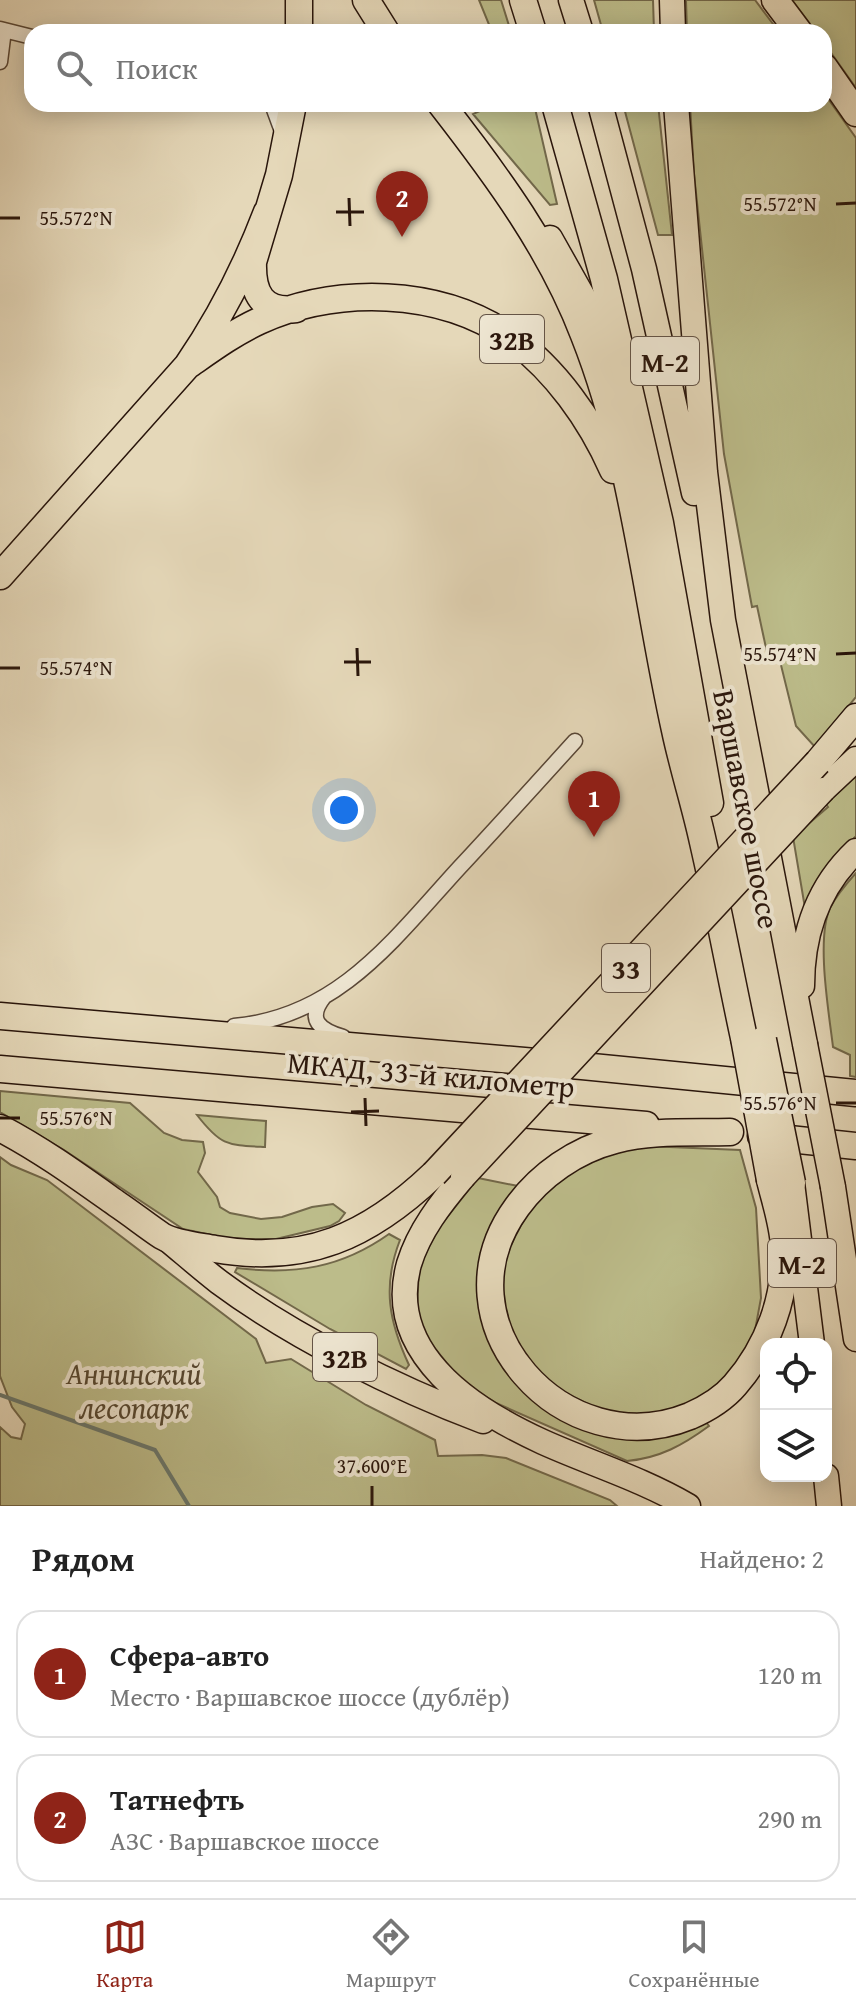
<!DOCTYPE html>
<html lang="ru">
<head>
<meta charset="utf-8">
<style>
	:root { --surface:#fff; --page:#f6f6f6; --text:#222; --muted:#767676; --line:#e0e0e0; --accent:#8f2418 }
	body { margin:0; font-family:"Gentium Book Plus",serif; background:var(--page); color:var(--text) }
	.controls { position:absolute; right:24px; bottom:24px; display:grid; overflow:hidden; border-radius:16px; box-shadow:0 4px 20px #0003 }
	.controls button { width:72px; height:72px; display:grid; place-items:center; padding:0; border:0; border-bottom:2px solid var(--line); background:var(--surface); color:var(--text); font:40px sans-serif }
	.you { position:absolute; left:344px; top:810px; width:28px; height:28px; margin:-20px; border:6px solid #fff; border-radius:50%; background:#1a73e8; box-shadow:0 0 0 12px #1a73e833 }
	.badge { display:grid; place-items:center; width:52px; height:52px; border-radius:50%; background:var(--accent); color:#fff; font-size:26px; font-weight:700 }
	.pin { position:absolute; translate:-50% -66px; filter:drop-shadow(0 2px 4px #0008) }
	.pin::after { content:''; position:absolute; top:42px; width:28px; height:24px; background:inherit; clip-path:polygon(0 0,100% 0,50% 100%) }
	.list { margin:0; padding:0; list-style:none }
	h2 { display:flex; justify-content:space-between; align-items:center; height:104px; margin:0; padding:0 32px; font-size:34px }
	h2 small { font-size:26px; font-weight:400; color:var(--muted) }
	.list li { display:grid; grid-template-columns:52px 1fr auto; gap:24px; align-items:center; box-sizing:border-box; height:128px; margin:0 16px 16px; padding:0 16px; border:2px solid var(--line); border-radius:24px }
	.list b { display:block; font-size:30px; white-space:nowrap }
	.list p { margin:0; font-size:26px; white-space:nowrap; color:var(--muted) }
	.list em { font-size:26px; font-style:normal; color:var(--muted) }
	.icon { flex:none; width:44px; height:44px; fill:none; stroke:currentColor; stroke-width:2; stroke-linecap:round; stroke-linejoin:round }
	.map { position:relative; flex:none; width:856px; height:1506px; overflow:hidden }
	.search { position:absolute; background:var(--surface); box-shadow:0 4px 20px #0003; left:24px; right:24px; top:24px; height:88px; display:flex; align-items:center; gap:20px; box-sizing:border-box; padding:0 28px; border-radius:24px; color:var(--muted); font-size:30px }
	.sheet { height:392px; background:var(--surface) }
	nav { display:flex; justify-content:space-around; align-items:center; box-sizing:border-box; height:112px; border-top:2px solid var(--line); background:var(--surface); font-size:22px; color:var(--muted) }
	nav a { display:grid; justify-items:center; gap:4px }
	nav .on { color:var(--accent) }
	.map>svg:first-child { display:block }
</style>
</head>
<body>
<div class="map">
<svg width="856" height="1506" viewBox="0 0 856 1506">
	<rect width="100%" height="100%" fill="#e5d8b9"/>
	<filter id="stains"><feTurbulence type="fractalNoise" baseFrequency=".0025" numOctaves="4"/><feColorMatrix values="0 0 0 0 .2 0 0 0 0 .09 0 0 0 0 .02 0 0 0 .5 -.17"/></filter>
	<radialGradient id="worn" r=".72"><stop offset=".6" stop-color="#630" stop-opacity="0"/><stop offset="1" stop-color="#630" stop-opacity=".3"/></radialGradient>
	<path fill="#bcbc8a" stroke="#72684a" stroke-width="2" d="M479,0H501L511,32H492Z
		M594,0H653L654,32H603Z
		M686,0H755L779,32H687Z
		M792,0H856V88L824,43V32H816Z
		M824,93L856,138V697L815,747L796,726L780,661L769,662L757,606L752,607L724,454L694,174L690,104H824Z
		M495,104H534L557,204L550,205L473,114Z
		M623,104H658L672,235H658Z
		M856,776V836L838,856L805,908L793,837L828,807L826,804Z
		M856,873V1077L850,1076V1055L833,1047C829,1013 816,939 830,908C836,896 847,883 856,873Z
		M0,1091L130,1103L164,1133L182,1140L203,1142L205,1153L198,1172L217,1197L220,1207L230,1213L261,1219L282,1217L312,1207L333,1204L345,1213L339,1221L330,1226L276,1239H230L183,1229L64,1150L0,1112Z
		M197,1115L266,1121L265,1147C227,1145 221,1146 197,1115Z
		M646,1146L740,1150L756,1208L761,1298L754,1336L722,1385L696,1402L639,1418L608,1414L549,1385L514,1342L500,1286L505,1256L533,1202L585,1162L616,1149Z
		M0,1157L11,1165L47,1180L256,1339L266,1363L291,1359L366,1405L435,1440L438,1456L482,1455L506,1458L610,1500L617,1506H0V1427L11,1437L21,1439L25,1424L12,1407L0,1376Z
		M478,1178L518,1186C503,1206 488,1226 482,1250C467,1322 497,1379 559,1415C584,1429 611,1439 640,1438C663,1438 684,1429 705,1421L709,1426C683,1445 660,1458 627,1461L496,1403L462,1382L424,1335L417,1311L419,1267L437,1230Z
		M389,1234L400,1240C382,1286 389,1322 409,1365L406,1369L330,1329L235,1272L237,1268C295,1275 341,1268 389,1234Z"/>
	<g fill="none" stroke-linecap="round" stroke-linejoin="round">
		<path stroke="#6a786d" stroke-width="4" d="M0,1395L155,1450L189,1506"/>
		<defs>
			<path id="street" d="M0,29L32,37
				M0,62L4,30
				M272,104L283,134
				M324,997C306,1020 320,1030 343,1037
				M234,1026C338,1017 394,939 459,868C498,826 537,783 575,741"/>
			<path id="primary" d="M571,0L581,32
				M672,0L673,32
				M600,104L644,269L694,493
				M676,104L705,472L723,620L805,1044
				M550,238L595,318L618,386
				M823,790L856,759
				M802,986C802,934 818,887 856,851
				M463,1177C441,1203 419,1231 409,1264C384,1354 475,1411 543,1442C592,1464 642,1479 688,1506
				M792,1183L812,1344
				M833,1187L856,1339
				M167,1239C184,1253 201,1268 219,1282C293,1337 396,1388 483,1421
				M826,1476L829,1506"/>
			<path id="highway" d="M299,0V32
				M366,0L386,32
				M523,0L533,32
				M775,0L799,32
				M824,67L856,113
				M293,104L279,175L253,262C252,293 262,313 296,309
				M441,104C497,176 551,249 584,335C634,461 646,599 675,730C683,768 695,805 703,842C718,907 730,973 744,1038
				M555,104L604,279L660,523L710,803
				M187,366C210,350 233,333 259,321C337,286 439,288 510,337C555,369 591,420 613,470
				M0,576L187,366C220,318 246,267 267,212
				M818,762L856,717
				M0,1016L582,1066L856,1093
				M0,1069L646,1125
				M0,1128C42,1150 79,1177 117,1204C132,1214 147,1226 162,1236C176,1244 199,1246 215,1249C306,1265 369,1236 434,1174
				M730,1132C691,1133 652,1130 615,1140C576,1150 540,1175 517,1207C432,1323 565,1467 690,1416C706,1409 723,1399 735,1385C768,1347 787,1297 784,1246C783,1224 775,1201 770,1180
				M761,1136L856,1146"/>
		</defs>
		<use href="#street" stroke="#584636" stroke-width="17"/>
		<use href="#primary" stroke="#29150b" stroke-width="27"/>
		<use href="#highway" stroke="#29150b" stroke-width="29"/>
		<use href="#street" stroke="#eee6d2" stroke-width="14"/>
		<use href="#primary" stroke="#e5d8b9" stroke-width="24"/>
		<use href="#highway" stroke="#e5d8b9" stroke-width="26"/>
		<defs>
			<path id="primary-bridge" d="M805,1044L833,1187
				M463,1177L823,790"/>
			<path id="highway-bridge" d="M744,1038L770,1180
				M763,1040L792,1183
				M434,1174L818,762"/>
		</defs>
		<use href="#primary-bridge" stroke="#29150b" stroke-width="27" stroke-linecap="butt"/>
		<use href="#highway-bridge" stroke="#29150b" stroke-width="29" stroke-linecap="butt"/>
		<use href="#primary-bridge" stroke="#e5d8b9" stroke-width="24"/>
		<use href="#highway-bridge" stroke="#e5d8b9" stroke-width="26"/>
	</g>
	<path fill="none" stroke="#29150b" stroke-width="3" d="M349,198L350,226M836,204L856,203M336,212H364M0,218H20M357,648L358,676M836,654L856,653M344,662H371M0,668H20M365,1098L366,1126M836,1103H856M351,1112L379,1111M0,1118H20M372,1486V1506"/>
	<g text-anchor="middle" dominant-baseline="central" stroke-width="8" stroke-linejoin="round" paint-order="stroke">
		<g fill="#eee6d2" stroke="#645447" stroke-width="2">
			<rect x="480" y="315" width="64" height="48" rx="6"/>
			<rect x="631" y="337" width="68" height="48" rx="6"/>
			<rect x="602" y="944" width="48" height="48" rx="6"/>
			<rect x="768" y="1239" width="68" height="48" rx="6"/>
			<rect x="313" y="1333" width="64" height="48" rx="6"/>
		</g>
		<g font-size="28" font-weight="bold" fill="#29150b">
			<text x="512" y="339">32B</text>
			<text x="665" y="361">М-2</text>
			<text x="626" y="968">33</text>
			<text x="802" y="1263">М-2</text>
			<text x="345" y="1357">32B</text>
		</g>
		<g font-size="30" fill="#29150b" stroke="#eee6d2">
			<text transform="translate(747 809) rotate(79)">Варшавское шоссе</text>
			<text transform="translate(431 1074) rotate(5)">МКАД, 33-й километр</text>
		</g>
		<g font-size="30" font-style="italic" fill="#554731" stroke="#eee6d2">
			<text x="134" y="1373">Аннинский<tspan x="134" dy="34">лесопарк</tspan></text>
		</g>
	</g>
	<g font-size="20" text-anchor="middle" fill="#29150b" stroke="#eee6d2" stroke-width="8" stroke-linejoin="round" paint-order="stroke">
		<text x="780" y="211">55.572°N</text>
		<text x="76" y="225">55.572°N</text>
		<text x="780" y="661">55.574°N</text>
		<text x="76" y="675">55.574°N</text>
		<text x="780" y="1110">55.576°N</text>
		<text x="76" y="1125">55.576°N</text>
		<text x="372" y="1473">37.600°E</text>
	</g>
	<rect width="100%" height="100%" filter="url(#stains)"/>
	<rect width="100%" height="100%" fill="url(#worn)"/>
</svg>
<div class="controls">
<button><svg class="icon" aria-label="locate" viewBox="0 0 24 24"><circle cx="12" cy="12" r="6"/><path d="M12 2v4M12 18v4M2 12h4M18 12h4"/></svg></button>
<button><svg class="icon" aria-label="layers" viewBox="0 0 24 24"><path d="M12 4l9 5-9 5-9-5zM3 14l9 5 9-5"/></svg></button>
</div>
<div class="you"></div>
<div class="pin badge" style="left:594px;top:837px">1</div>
<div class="pin badge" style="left:402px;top:237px">2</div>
<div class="search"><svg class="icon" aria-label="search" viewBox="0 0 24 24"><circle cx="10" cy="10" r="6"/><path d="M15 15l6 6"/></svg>Поиск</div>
</div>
<section class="sheet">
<h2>Рядом<small>Найдено: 2</small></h2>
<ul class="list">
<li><span class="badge">1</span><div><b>Сфера-авто</b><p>Место · Варшавское шоссе (дублёр)</p></div><em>120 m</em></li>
<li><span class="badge">2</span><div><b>Татнефть</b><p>АЗС · Варшавское шоссе</p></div><em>290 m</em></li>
</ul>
</section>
<nav>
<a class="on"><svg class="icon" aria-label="map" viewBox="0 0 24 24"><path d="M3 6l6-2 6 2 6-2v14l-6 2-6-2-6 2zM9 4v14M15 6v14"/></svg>Карта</a>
<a><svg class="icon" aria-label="directions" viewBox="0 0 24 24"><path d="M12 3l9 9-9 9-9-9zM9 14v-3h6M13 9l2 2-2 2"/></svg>Маршрут</a>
<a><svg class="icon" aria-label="saved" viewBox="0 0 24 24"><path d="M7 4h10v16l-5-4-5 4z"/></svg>Сохранённые</a>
</nav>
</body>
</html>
